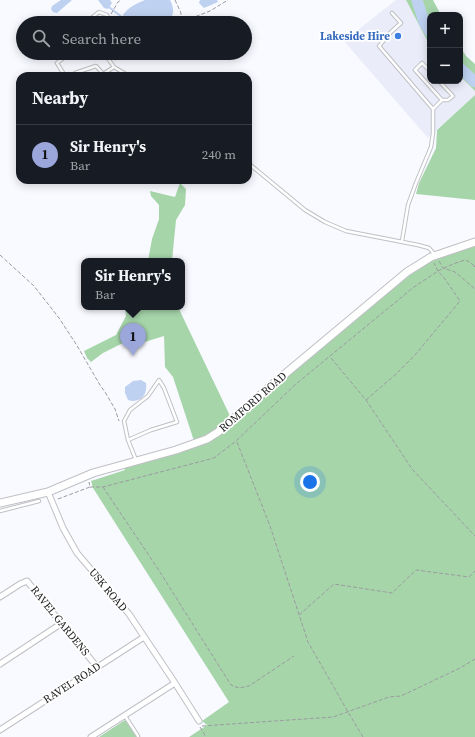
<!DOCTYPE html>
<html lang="en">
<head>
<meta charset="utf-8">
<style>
	:root { --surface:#171b24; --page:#242831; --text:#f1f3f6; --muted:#9ea1a6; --line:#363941; --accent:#9ba6da }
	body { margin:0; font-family:"Source Serif 4",serif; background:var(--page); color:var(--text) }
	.controls { position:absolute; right:12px; top:12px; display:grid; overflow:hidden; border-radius:8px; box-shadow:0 2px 10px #0003 }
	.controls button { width:36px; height:36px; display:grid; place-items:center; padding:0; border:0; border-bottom:1px solid var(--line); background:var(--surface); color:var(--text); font:20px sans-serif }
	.you { position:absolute; left:310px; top:482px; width:14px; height:14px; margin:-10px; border:3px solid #fff; border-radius:50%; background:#1a73e8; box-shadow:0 0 0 6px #1a73e833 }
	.badge { display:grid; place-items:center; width:26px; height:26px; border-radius:50%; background:var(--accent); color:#111; font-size:13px; font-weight:700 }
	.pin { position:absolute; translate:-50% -33px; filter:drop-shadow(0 1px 2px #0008) }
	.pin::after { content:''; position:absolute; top:21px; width:14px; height:12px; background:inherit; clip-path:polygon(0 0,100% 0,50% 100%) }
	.popup { position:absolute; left:81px; top:258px; width:104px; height:52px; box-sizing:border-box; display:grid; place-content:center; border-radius:8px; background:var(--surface); filter:drop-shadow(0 1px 3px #0005); font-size:13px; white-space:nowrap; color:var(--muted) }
	.popup b { font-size:15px; color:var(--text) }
	.popup::after { content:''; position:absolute; left:50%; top:100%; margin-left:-8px; border:8px solid transparent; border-top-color:var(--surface) }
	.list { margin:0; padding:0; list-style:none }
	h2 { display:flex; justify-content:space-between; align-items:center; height:52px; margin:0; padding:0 16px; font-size:17px }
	h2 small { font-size:13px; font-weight:400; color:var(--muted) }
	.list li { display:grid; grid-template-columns:26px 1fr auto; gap:12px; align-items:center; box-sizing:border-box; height:60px; padding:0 16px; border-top:1px solid var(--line) }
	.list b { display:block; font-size:15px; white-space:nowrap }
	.list p { margin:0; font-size:13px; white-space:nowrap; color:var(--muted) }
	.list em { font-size:13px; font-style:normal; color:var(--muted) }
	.icon { flex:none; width:22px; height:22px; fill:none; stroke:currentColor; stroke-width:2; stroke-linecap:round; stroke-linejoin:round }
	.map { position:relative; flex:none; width:475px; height:737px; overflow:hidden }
	.search { position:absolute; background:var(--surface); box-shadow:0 2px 10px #0003; left:16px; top:16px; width:236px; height:44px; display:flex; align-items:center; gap:10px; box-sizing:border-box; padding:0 14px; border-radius:22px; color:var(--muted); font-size:15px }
	.panel { position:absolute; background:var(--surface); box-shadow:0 2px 10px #0003; left:16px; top:72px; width:236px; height:112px; border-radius:12px }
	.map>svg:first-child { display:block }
</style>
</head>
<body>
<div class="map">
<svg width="475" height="737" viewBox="0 0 475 737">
	<rect width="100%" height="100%" fill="#f9faff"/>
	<path fill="#eaecf9" d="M396,0H406L430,46V81H460V76L475,91V95L428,138L344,41Z"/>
	<path fill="#a6d5aa" d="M406,0H433L441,15H430V46Z
		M460,46L466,56L475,64V91L460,76Z
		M475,95V200L416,194L419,183L436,148L437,130Z
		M180,183L186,189L185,205L176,220L172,261H148L152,239L159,219V205L151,196L150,191L175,197Z
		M475,241V737H189L207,725L202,721L229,702L93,488L91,481L125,470L123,464L195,444L173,377L165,367L164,336L135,345L123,343L103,353L91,362L87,358L84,351L116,335L126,316L125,307H178L232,420L416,265Z
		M125,720L137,737H99Z"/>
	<path fill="#bed1f1" d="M61,0H72L57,13L53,12L51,9L52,6Z
		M98,0H110L112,3L108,9L104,8Z
		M145,0H170C185,30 142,23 124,23L123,15C129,7 135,4 145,0Z
		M200,0H217L218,2L204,8L199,3Z
		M141,380L146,383C148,395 140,404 128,400L125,393V387L133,381Z"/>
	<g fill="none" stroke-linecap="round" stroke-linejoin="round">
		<path stroke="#bed1f1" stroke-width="2" d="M109,7L123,18"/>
		<path stroke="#bed1f1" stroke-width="11" d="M417,0L424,22L430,32
			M460,68L475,82"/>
		<defs>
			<path id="lane" d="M392,13L401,23L391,32L379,46L433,109V133L431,147L416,183L408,205L402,241
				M85,23L99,12L107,15L110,23
				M104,53L114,67L129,76
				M430,71L422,63L415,70L442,100
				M65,76L57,63L70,53
				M71,76L75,73L96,66L105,76
				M100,76L114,67
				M433,109L442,100H448L453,96L439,81
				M248,163L305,210L325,222L346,231L418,245L429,248L435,255
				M128,440L151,430L177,422L164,388L159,380L148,396L130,410L124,421L128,440L136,460
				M0,511L39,501
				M125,716L138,736"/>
			<path id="street" d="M48,492L63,528L77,553L129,614L175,683L91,737
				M0,597L20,584L27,581L97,667
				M0,664L62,623
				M175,683L199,721
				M0,730L144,637"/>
			<path id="secondary" d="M0,503L48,492L93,473L176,450L207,439L218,432L273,384L407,272L431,257L475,242"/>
		</defs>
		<use href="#lane" stroke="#bfc0c5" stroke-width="4.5"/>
		<use href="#street" stroke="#bfc0c5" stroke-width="7"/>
		<use href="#secondary" stroke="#bfc0c5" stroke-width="9"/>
		<path stroke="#9a9b9f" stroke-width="1" stroke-dasharray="4 2" stroke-linecap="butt" d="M175,0L181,13V22
			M111,14L118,2L121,0
			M179,23L210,11L228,0
			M115,60L128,53
			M0,255L34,286L59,318L76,344L100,385L105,392L115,409L119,421
			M439,261L443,268L455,272L475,289
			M475,266H474L475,267
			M331,358L366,400L412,469L475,536
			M366,400L396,374L415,355L460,301L445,279L438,271L434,263
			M237,442L270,526L308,642L348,712L363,737
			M90,487H103L214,458L236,441L296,384L414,287L438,271L453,264L465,260L470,262L474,266
			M103,487L158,569L231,685L239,688L249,686L294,656
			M58,499L90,487L89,482
			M299,615L334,584L392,593L416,570L469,577L475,571
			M202,726L333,717L389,697L401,696L460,668L475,659
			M200,727L206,737"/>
		<use href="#lane" stroke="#fff" stroke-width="2.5"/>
		<use href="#street" stroke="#fff" stroke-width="5"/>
		<use href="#secondary" stroke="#fff" stroke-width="7"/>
	</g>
	<circle fill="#3f7fe0" stroke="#fff" stroke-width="1.5" cx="398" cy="36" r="4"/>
	<g text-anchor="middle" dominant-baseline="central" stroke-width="3.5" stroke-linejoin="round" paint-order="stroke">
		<g font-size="11" font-weight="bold" fill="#366cbe" stroke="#fff" text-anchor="end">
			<text x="390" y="36">Lakeside Hire</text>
		</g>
		<g font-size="11" fill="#1b1c1d" stroke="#fff">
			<text transform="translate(253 402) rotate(-41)">ROMFORD ROAD</text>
			<text transform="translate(108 590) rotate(50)">USK ROAD</text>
			<text transform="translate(60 621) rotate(51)">RAVEL GARDENS</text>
			<text transform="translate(72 683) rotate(-33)">RAVEL ROAD</text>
		</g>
	</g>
</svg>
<div class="controls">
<button>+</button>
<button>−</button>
</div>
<div class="you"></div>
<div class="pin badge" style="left:133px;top:356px">1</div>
<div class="popup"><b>Sir Henry's</b>Bar</div>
<div class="search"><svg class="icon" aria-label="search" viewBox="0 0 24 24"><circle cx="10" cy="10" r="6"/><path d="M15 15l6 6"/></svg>Search here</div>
<section class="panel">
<h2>Nearby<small></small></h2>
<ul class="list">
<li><span class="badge">1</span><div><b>Sir Henry's</b><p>Bar</p></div><em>240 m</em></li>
</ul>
</section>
</div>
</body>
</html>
